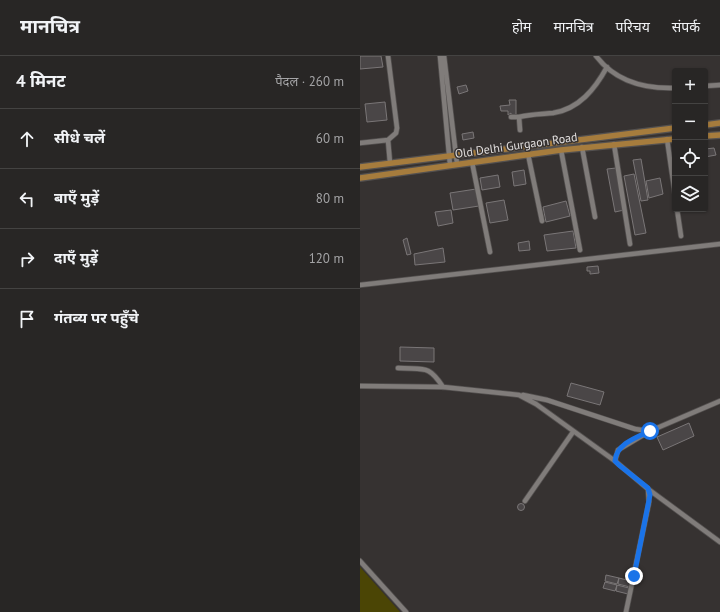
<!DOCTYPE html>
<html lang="hi">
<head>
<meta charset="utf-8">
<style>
	:root { --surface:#282625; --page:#302e2d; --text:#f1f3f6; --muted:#a5a5a7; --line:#444342 }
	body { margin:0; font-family:"PT Sans","Noto Sans Devanagari",sans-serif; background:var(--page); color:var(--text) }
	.controls { position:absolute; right:12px; top:12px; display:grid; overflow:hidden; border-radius:4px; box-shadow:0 1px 3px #0004 }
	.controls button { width:36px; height:36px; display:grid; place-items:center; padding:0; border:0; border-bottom:1px solid var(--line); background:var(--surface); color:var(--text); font:20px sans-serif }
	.stop { position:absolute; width:12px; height:12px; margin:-9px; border:3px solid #1a73e8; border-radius:50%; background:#fff }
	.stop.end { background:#1a73e8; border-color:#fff; box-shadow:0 1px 4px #0008 }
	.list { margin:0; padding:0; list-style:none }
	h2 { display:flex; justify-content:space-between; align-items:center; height:52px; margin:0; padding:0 16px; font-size:17px }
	h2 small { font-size:13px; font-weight:400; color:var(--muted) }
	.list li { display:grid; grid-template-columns:26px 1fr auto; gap:12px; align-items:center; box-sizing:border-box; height:60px; padding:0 16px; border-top:1px solid var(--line) }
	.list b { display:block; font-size:15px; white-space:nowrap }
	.list em { font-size:13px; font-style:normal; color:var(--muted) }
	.icon { flex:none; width:22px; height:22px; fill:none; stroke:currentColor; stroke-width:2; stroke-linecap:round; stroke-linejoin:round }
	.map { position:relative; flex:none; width:360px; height:556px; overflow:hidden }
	header { display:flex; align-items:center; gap:24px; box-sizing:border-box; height:56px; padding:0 20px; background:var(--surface); border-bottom:1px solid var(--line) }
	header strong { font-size:19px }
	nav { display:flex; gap:22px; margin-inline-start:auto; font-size:14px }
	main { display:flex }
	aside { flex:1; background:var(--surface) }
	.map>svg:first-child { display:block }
</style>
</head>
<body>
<header>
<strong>मानचित्र</strong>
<nav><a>होम</a><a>मानचित्र</a><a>परिचय</a><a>संपर्क</a></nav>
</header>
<main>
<aside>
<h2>4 मिनट<small>पैदल · 260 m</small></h2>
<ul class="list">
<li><svg class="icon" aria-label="ahead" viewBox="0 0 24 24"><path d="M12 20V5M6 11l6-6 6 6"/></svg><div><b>सीधे चलें</b></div><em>60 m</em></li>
<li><svg class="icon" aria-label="left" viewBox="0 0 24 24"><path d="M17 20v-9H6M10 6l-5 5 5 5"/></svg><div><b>बाएँ मुड़ें</b></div><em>80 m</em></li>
<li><svg class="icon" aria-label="right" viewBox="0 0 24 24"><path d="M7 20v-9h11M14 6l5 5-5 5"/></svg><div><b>दाएँ मुड़ें</b></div><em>120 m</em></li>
<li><svg class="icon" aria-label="arrive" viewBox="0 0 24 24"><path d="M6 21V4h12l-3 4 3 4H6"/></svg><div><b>गंतव्य पर पहुँचे</b></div></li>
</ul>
</aside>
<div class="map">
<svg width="360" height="556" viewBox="0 0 360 556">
	<rect width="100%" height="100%" fill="#363231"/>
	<path fill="#4b4505" d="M0,511L40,556H0Z"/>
	<path fill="#4a4647" stroke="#7a7677" d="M0,0H21L23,11L0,13Z
		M106,29L108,35L99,38L97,31Z
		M149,44H156V59H151V57L148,59V55H141L140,50L150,49Z
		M25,46L27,64L7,66L5,48Z
		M113,76L114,82L103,84L102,78Z
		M354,92L356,99L345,101V93Z
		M281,103L288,144L281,145L273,104Z
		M256,112L264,154L255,156L247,113Z
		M164,114L166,128L154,130L152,116Z
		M274,118L286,177L275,179L264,120Z
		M138,119L140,131L122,134L120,122Z
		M300,122L303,138L289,142L286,125Z
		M116,133L119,150L93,154L90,137Z
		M144,144L148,164L130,167L126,147Z
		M206,145L210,160L186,166L183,151Z
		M91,154L93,167L78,170L75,156Z
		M213,175L216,192L187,195L184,179Z
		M47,182L51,198L47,199L43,184Z
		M169,185L170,194L159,195L158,187Z
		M83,192L85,206L55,209L54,198Z
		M238,210L239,217L230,218V215H227V211Z
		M40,291L74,292V306L40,305Z
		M211,327L244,336L240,349L207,340Z
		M329,367L334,380L303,394L297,381Z
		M157.5 451a3.5 3.5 0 1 1 7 0a3.5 3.5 0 1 1-7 0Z
		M246,519L259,522L257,528L245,525Z
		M259,522L271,525L270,531L258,528Z
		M245,526L257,529L255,535L243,532Z
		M257,529L269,532L268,538L256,535Z"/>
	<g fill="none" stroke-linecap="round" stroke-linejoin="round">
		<defs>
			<path id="minor" d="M80,0L90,109
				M84,0L97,108
				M236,0C255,25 285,33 315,32
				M345,30L360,29
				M151,61H159
				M160,74L159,61C170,58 182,58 193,57C219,53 235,33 247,11
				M307,83L315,138
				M28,84L30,107
				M0,87L28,84L36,77L37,72L28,0
				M254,88L270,188
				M222,91L235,161
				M201,94L220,194
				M168,98L182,165
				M112,106L130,196
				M317,153L321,180
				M0,229L360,188
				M38,312C64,314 68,308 83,331
				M0,330L83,331L159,339L176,348L255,405
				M163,339L187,344L275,373L288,375
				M360,345L290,375L258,394L255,405L288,433L360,486
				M165,445L213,376
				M0,505L46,556
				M266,556L289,446L288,433"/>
			<path id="major" d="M345,69L360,67
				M345,80L360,79
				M0,111L315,72
				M0,122L201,94L315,83"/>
		</defs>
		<use href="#minor" stroke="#545150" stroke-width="6"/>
		<use href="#major" stroke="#545150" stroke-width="8"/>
		<use href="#minor" stroke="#807c7a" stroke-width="4.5"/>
		<use href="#major" stroke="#a67c3d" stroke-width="5.5"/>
	</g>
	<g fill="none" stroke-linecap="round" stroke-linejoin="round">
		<path stroke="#1a73e8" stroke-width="5" d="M274,520L290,439L288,432L259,409L255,405C256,388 277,381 290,375"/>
	</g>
	<g text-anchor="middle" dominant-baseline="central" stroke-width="3" stroke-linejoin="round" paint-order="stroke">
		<g font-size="12" fill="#e1dedd" stroke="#363231">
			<text transform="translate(156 89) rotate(-8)">Old Delhi Gurgaon Road</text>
		</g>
	</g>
</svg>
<div class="controls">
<button>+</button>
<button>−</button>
<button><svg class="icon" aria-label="locate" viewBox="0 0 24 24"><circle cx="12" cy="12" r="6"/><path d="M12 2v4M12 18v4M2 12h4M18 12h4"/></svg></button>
<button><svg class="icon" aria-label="layers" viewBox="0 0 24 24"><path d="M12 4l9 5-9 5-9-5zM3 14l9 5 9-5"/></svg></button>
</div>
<div class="stop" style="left:290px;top:375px"></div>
<div class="stop end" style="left:274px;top:520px"></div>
</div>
</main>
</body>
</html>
